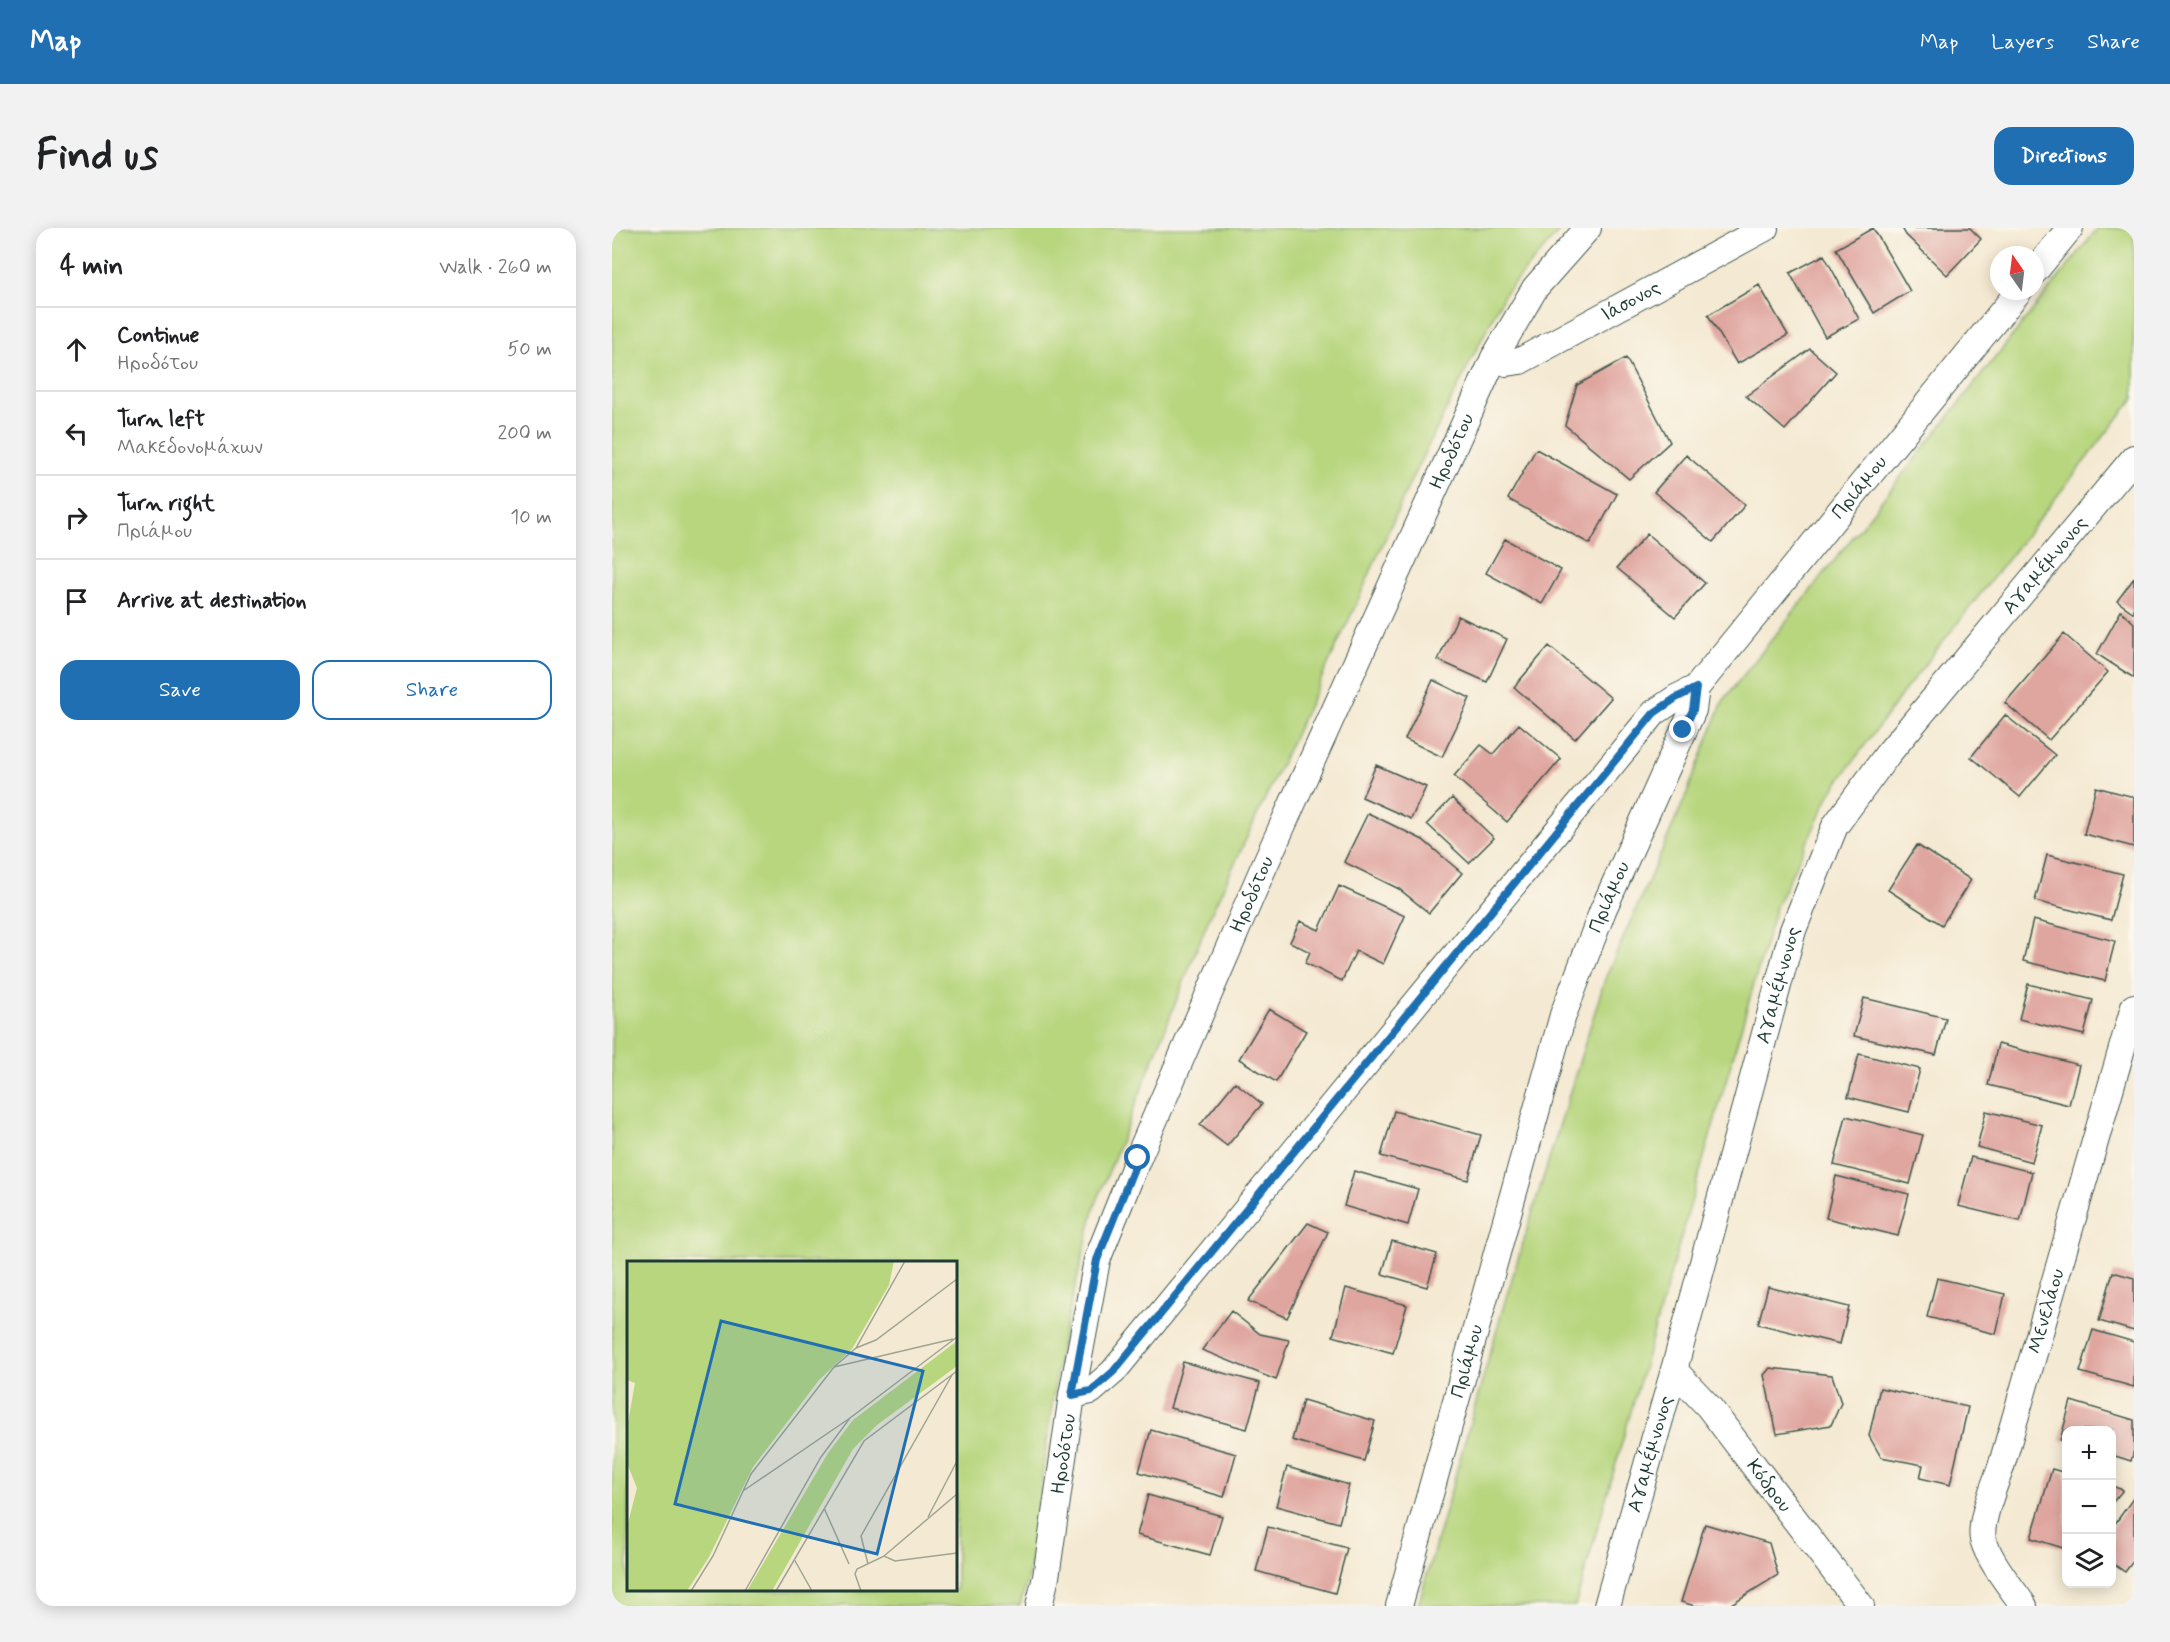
<!DOCTYPE html>
<html lang="en">
<head>
<meta charset="utf-8">
<style>
	:root { --surface:#fff; --page:#f2f2f2; --text:#202124; --muted:#757577; --line:#e0e0e0; --accent:#1f6fb2 }
	body { margin:0; font-family:Mynerve,sans-serif; background:var(--page); color:var(--text) }
	.controls { position:absolute; right:18px; bottom:18px; display:grid; overflow:hidden; border-radius:12px; box-shadow:0 3px 15px #0003 }
	.controls button { width:54px; height:54px; display:grid; place-items:center; padding:0; border:0; border-bottom:2px solid var(--line); background:var(--surface); color:var(--text); font:30px sans-serif }
	.compass { position:absolute; left:1378px; top:18px; width:54px; height:54px; border-radius:50%; background:var(--surface); box-shadow:0 3px 15px #0003; rotate:346deg }
	.stop { position:absolute; width:18px; height:18px; margin:-14px; border:4px solid #1f6fb2; border-radius:50%; background:#fff }
	.stop.end { background:#1f6fb2; border-color:#fff; box-shadow:0 2px 6px #0008 }
	.list { margin:0; padding:0; list-style:none }
	h2 { display:flex; justify-content:space-between; align-items:center; height:78px; margin:0; padding:0 24px; font-size:26px }
	h2 small { font-size:20px; font-weight:400; color:var(--muted) }
	.list li { display:grid; grid-template-columns:39px 1fr auto; gap:18px; align-items:center; box-sizing:border-box; height:84px; padding:0 24px; border-top:2px solid var(--line) }
	.list b { display:block; font-size:22px; white-space:nowrap }
	.list p { margin:0; font-size:20px; white-space:nowrap; color:var(--muted) }
	.list em { font-size:20px; font-style:normal; color:var(--muted) }
	.actions { display:flex; gap:12px; padding:18px 24px }
	.actions a { flex:1; padding:14px 0; border:2px solid var(--accent); border-radius:18px; text-align:center; font-size:21px; color:var(--accent) }
	.actions .main { background:var(--accent); color:#fff }
	.icon { flex:none; width:33px; height:33px; fill:none; stroke:currentColor; stroke-width:2; stroke-linecap:round; stroke-linejoin:round }
	.map { position:relative; flex:none; width:1522px; height:1378px; overflow:hidden; border-radius:18px }
	header { display:flex; align-items:center; gap:36px; box-sizing:border-box; height:84px; padding:0 30px; background:var(--accent); color:#fff }
	header strong { font-size:28px }
	nav { display:flex; gap:33px; margin-inline-start:auto; font-size:21px }
	.intro { display:flex; align-items:center; justify-content:space-between; box-sizing:border-box; height:144px; padding:0 36px }
	h1 { margin:0; font-size:42px }
	.button { padding:15px 27px; border-radius:18px; background:var(--accent); color:#fff; font-size:21px; font-weight:700 }
	main { display:flex; gap:36px; padding:0 36px }
	aside { flex:1; background:var(--surface); border-radius:18px; box-shadow:0 3px 15px #0003 }
	.map>svg:first-child { display:block }
</style>
</head>
<body>
<header>
<strong>Map</strong>
<nav><a>Map</a><a>Layers</a><a>Share</a></nav>
</header>
<div class="intro"><h1>Find us</h1><a class="button">Directions</a></div>
<main>
<aside>
<h2>4 min<small>Walk · 260 m</small></h2>
<ul class="list">
<li><svg class="icon" aria-label="ahead" viewBox="0 0 24 24"><path d="M12 20V5M6 11l6-6 6 6"/></svg><div><b>Continue</b><p>Ηροδότου</p></div><em>50 m</em></li>
<li><svg class="icon" aria-label="left" viewBox="0 0 24 24"><path d="M17 20v-9H6M10 6l-5 5 5 5"/></svg><div><b>Turn left</b><p>Μακεδονομάχων</p></div><em>200 m</em></li>
<li><svg class="icon" aria-label="right" viewBox="0 0 24 24"><path d="M7 20v-9h11M14 6l5 5-5 5"/></svg><div><b>Turn right</b><p>Πριάμου</p></div><em>10 m</em></li>
<li><svg class="icon" aria-label="arrive" viewBox="0 0 24 24"><path d="M6 21V4h12l-3 4 3 4H6"/></svg><div><b>Arrive at destination</b></div></li>
</ul>
<div class="actions"><a class="main">Save</a><a>Share</a></div>
</aside>
<div class="map">
<svg width="1522" height="1378" viewBox="0 0 1522 1378">
	<rect width="100%" height="100%" fill="#fbf7ec"/>
	<filter id="ink" filterUnits="userSpaceOnUse"><feTurbulence type="fractalNoise" baseFrequency=".0167" numOctaves="2"/><feDisplacementMap in="SourceGraphic" scale="12" xChannelSelector="R" yChannelSelector="G"/><feConvolveMatrix kernelMatrix="1 2 1 2 8 2 1 2 1" color-interpolation-filters="sRGB"/></filter>
	<filter id="wash" filterUnits="userSpaceOnUse"><feTurbulence type="fractalNoise" baseFrequency=".008" numOctaves="4" result="noise"/><feDisplacementMap in="SourceGraphic" scale="24" xChannelSelector="R" yChannelSelector="G"/><feGaussianBlur stdDeviation="1.35" result="paint"/><feColorMatrix in="noise" values="0 0 0 0 0 0 0 0 0 0 0 0 0 0 0 0 0 1.4 0 .05"/><feComposite in="paint" operator="in"/></filter>
	<g filter="url(#wash)">
		<rect width="100%" height="100%" fill="#f4e9d2"/>
		<path fill="#b7d67e" stroke="#6b8a59" stroke-width="1.5" fill-rule="evenodd" d="M0,0H950L893,65L800,250L742,381L597,690L482,981L447,1126L417,1344L408,1378H0ZM16,1034H344V1362H16Z
			M1486,0H1522V170L1293,462L1219,564L1164,679L963,1378H806L893,1073L993,751L1073,570L1111,473Z"/>
		<g id="blocks">
			<path fill="#dfa59f" d="M1261,0L1298,63L1262,85L1224,21Z
				M1290,0H1358L1369,11L1335,47L1294,7Z
				M1212,27L1247,91L1213,109L1178,45Z
				M1147,57L1176,107L1125,136L1096,87Z
				M1198,121L1224,144L1173,202L1134,168Z
				M1014,130L1058,214L1017,251L953,197L965,157Z
				M924,221L1005,266L978,316L896,271Z
				M1074,227L1133,277L1101,314L1042,264Z
				M1035,306L1093,355L1063,389L1005,340Z
				M893,311L949,342L930,376L874,345Z
				M1522,350V385L1505,373Z
				M1509,383L1522,395V450L1485,426Z
				M846,388L895,411L875,454L826,432Z
				M1452,406L1496,444L1437,512L1393,475Z
				M937,418L999,470L963,511L902,459Z
				M821,452L858,470L830,529L793,511Z
				M1393,487L1443,527L1408,569L1359,529Z
				M907,496L949,531L895,594L842,548L869,517L881,526Z
				M764,537L814,559L799,591L750,569Z
				M1484,559L1522,569V619L1472,606Z
				M840,570L882,610L857,635L815,596Z
				M756,585L811,612L850,645L817,685L787,661L732,634Z
				M1305,617L1359,652L1330,697L1276,662Z
				M1435,627L1511,646L1499,692L1423,673Z
				M727,658L793,688L771,736L744,723L730,753L693,735L698,724L678,714L688,693L707,702Z
				M1421,692L1503,713L1493,753L1411,733Z
				M1416,756L1481,772L1472,807L1407,791Z
				M1252,770L1334,790L1324,827L1242,808Z
				M657,781L694,803L664,854L627,831Z
				M1386,816L1467,837L1457,877L1376,857Z
				M1247,826L1308,841L1297,884L1236,869Z
				M623,854L650,876L615,918L588,897Z
				M782,883L869,907L856,952L769,928Z
				M1374,883L1430,897L1420,934L1365,919Z
				M1234,888L1311,907L1298,956L1222,937Z
				M1359,929L1420,944L1408,993L1346,978Z
				M742,943L806,961L796,997L732,978Z
				M1224,948L1297,966L1286,1008L1214,990Z
				M696,995L716,1004L675,1090L636,1073Z
				M780,1013L825,1026L815,1059L770,1046Z
				M1501,1044L1522,1050V1103L1487,1093Z
				M1325,1050L1393,1066L1384,1106L1315,1089Z
				M1156,1059L1237,1079L1228,1116L1146,1096Z
				M734,1060L795,1077L781,1125L721,1108Z
				M619,1083L648,1106L677,1112L664,1152L590,1122Z
				M1481,1102L1522,1114V1159L1468,1144Z
				M571,1134L648,1155L635,1201L558,1180Z
				M1158,1140L1220,1147L1229,1175L1219,1197L1165,1206L1152,1147Z
				M1268,1160L1356,1179L1338,1257L1308,1250L1311,1237L1269,1229L1257,1208Z
				M691,1172L763,1193L752,1233L680,1212Z
				M1459,1173L1522,1192V1222L1519,1233L1500,1227V1202H1454V1214L1448,1212Z
				M539,1202L624,1226L612,1269L527,1244Z
				M675,1239L737,1257L727,1295L664,1278Z
				M1440,1241L1454,1245V1321L1419,1310Z
				M1500,1258L1511,1262L1500,1275Z
				M536,1267L610,1288L598,1327L525,1307Z
				M1522,1269V1332L1513,1344L1500,1335V1300Z
				M1093,1296L1157,1315L1166,1347L1116,1378H1083L1069,1374Z
				M656,1299L735,1320L723,1365L644,1343Z"/>
		</g>
	</g>
	<g filter="url(#ink)">
		<use href="#blocks" fill-opacity="0" stroke="#3f574c" stroke-width="1.5"/>
		<g fill="none" stroke-linecap="round" stroke-linejoin="round">
			<defs>
				<g id="minor">
					<path d="M1423,43L1458,0"/>
					<path id="s1" d="M882,130L895,135L908,133L1153,0"/>
					<path id="s2" d="M1062,1142L1097,1179L1249,1378"/>
					<path d="M460,1167L479,1163L501,1144L1042,485L1064,470L1084,460"/>
					<path id="s3" d="M427,1378L434,1349L460,1167L485,1032L526,930L650,643L882,130L923,60L976,0"/>
					<path id="s4" d="M787,1378L951,787L991,682L1081,482L1084,460L1407,63"/>
					<path id="s5" d="M995,1378L1062,1142L1181,702L1223,598L1275,527L1522,230"/>
					<path id="s6" d="M1412,1378C1399,1359 1377,1333 1371,1311C1367,1294 1383,1256 1389,1239L1522,779"/>
				</g>
			</defs>
			<use href="#minor" stroke="#3f574c" stroke-width="28"/>
			<use href="#minor" stroke="#fff" stroke-width="26"/>
		</g>
	</g>
	<g fill="none" stroke-linecap="round" stroke-linejoin="round" filter="url(#ink)">
		<path stroke="#1f6fb2" stroke-width="8" d="M526,930L485,1032L460,1167L479,1163L501,1144L1042,485L1064,470L1084,460L1081,482L1071,502"/>
	</g>
	<g text-anchor="middle" dominant-baseline="central" stroke-width="4.5" stroke-linejoin="round" paint-order="stroke">
		<g font-size="20" fill="#1f3d34" stroke="#fbf7ec">
			<text stroke="none"><textPath href="#s1" startOffset="153">Ιάσονος</textPath></text>
			<text stroke="none"><textPath href="#s3" startOffset="1234">Ηροδότου</textPath></text>
			<text stroke="none"><textPath href="#s4" startOffset="1226">Πριάμου</textPath></text>
			<text stroke="none"><textPath href="#s5" startOffset="1148">Αγαμέμνονος</textPath></text>
			<text stroke="none"><textPath href="#s3" startOffset="748">Ηροδότου</textPath></text>
			<text stroke="none"><textPath href="#s4" startOffset="740">Πριάμου</textPath></text>
			<text stroke="none"><textPath href="#s5" startOffset="644">Αγαμέμνονος</textPath></text>
			<text stroke="none"><textPath href="#s6" startOffset="316">Μενελάου</textPath></text>
			<text stroke="none"><textPath href="#s4" startOffset="254">Πριάμου</textPath></text>
			<text stroke="none"><textPath href="#s3" startOffset="154">Ηροδότου</textPath></text>
			<text stroke="none"><textPath href="#s5" startOffset="158">Αγαμέμνονος</textPath></text>
			<text stroke="none"><textPath href="#s2" startOffset="150">Κόδρου</textPath></text>
		</g>
	</g>
	<g transform="translate(15 1033)">
		<rect width="330" height="330" fill="#f4e9d2"/>
		<path d="M0,0H267L262,24L225,88L192,119L126,206L82,296L60,330H0V266L10,227L0,202V167L8,122L0,119ZM330,80V105L250,164L226,188L145,330H120L201,192L226,159Z" fill="#b7d67e"/>
		<path fill="none" stroke="#9fa493" stroke-width="1.5" d="M229,87L249,79L330,18M207,106L326,78M116,230L223,157M197,247L222,303M301,256L330,200M257,295L330,233M167,298L185,330M241,303L234,275L325,114M64,330L86,295L124,213L207,106L229,87L278,0M118,330L194,196L223,157L330,76M149,330L237,180L330,110M234,330L228,313L230,308L257,295L268,300L330,292"/>
		<path fill="#1f6fb2" fill-opacity="0.15" stroke="#1f6fb2" stroke-width="3" d="M94,60L296,110L250,293L48,243Z"/>
		<rect width="330" height="330" fill="none" stroke="#1f3d34" stroke-width="3"/>
	</g>
</svg>
<div class="controls">
<button>+</button>
<button>−</button>
<button><svg class="icon" aria-label="layers" viewBox="0 0 24 24"><path d="M12 4l9 5-9 5-9-5zM3 14l9 5 9-5"/></svg></button>
</div>
<svg class="compass" viewBox="-18 -18 36 36"><path d="M0-13l5 13h-10z" fill="#e53935"/><path d="M0 13l5-13h-10z" fill="#757577"/></svg>
<div class="stop" style="left:526px;top:930px"></div>
<div class="stop end" style="left:1071px;top:502px"></div>
</div>
</main>
</body>
</html>
